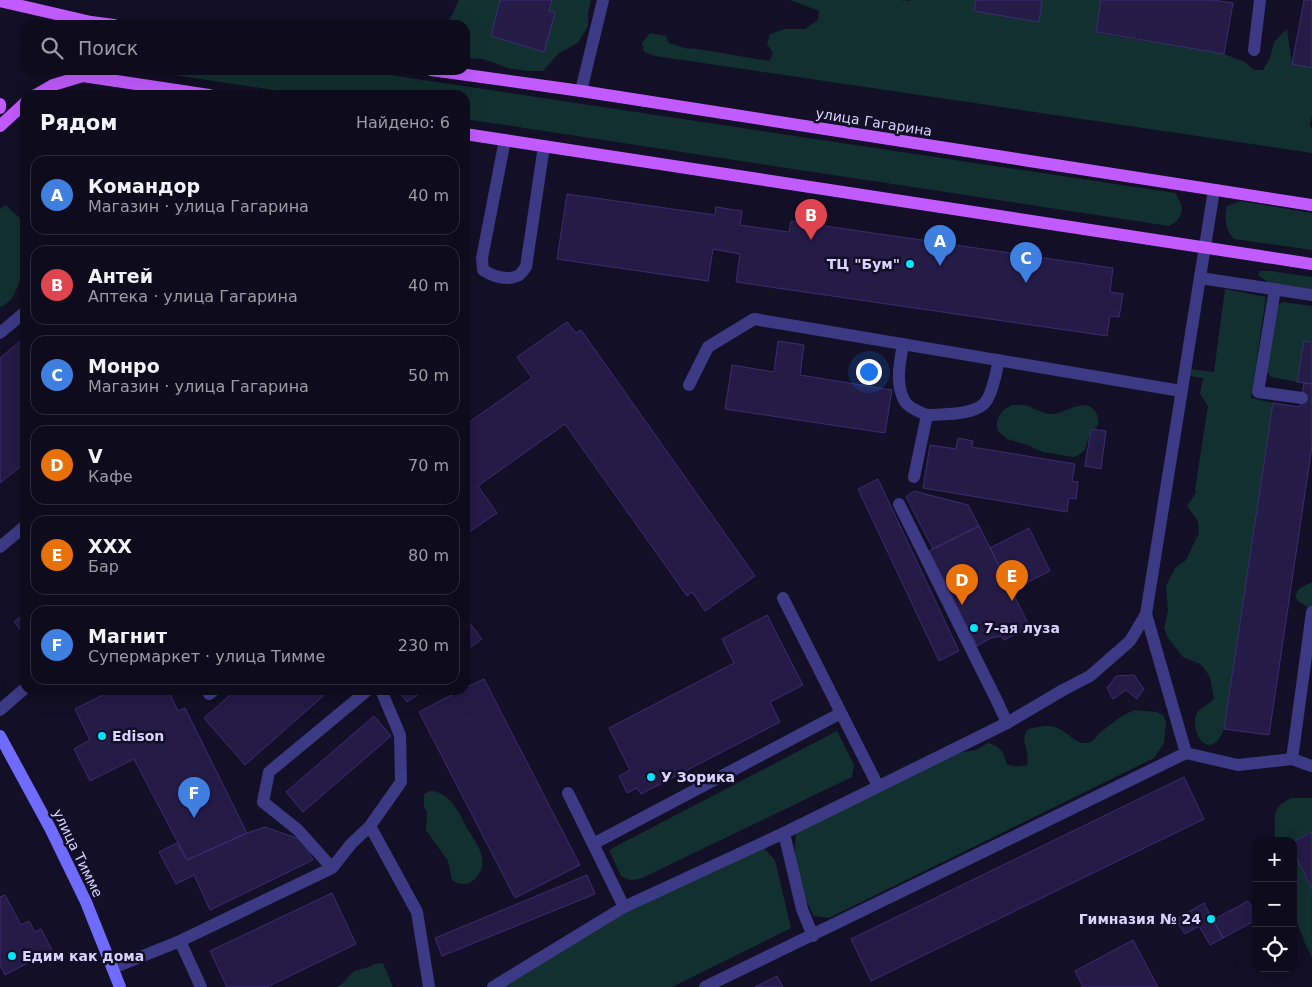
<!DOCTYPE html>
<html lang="ru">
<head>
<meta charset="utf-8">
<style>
	:root { --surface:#0e0b1c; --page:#171425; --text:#f1f3f6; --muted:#9b9ba3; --line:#2e2b3b; --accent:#0b8043 }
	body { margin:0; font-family:"DejaVu Sans",sans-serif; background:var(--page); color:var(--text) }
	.controls { position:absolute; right:15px; bottom:15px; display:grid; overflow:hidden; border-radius:10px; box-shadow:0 5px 20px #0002 }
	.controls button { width:45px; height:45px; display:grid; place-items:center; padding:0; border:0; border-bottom:1px solid var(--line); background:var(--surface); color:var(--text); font:25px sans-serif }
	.you { position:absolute; left:868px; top:371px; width:18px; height:18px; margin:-12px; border:4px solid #fff; border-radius:50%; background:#1a73e8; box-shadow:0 0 0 8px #1a73e833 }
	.badge { display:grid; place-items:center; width:32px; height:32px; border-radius:50%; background:var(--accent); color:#fff; font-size:16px; font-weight:700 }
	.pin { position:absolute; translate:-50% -41px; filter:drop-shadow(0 1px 2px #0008) }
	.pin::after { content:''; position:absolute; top:26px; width:18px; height:15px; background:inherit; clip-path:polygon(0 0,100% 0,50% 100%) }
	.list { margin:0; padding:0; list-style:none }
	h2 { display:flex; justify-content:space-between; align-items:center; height:65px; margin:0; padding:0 20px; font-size:21px }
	h2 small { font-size:16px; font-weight:400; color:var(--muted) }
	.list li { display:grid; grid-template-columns:32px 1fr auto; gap:15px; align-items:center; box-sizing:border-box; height:80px; margin:0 10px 10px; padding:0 10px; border:1px solid var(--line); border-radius:15px }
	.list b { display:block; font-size:19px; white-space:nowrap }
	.list p { margin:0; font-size:16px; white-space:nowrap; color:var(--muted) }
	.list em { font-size:16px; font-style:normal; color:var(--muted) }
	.icon { flex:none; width:28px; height:28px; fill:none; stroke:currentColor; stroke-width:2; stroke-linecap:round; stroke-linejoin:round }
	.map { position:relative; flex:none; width:1312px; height:987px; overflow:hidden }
	.search { position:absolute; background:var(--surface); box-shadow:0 5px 20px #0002; left:20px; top:20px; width:450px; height:55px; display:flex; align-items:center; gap:12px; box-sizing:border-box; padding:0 18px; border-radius:15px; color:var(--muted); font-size:19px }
	.panel { position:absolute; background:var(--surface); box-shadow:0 5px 20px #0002; left:20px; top:90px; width:450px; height:605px; border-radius:15px }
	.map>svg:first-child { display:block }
</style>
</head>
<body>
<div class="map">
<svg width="1312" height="987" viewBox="0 0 1312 987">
	<rect width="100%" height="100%" fill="#130f26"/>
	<path fill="#12302f" d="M459,0H591L588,13V26L578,43L559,53L543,71H525L508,68L483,59L465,58V25H447Z
		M790,0H901L909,1L910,0H1101L1096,33L1224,54L1245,62L1254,70H1263L1270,58L1274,42L1287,29L1292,64L1312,68V115L1310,126L1312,128V153L655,56L644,52L642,43L650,33L666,36L669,43L684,48L698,49L769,61L773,53L767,44L770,34L785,29H805L818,20L819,11Z
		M142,70H357L1175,193C1185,207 1185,217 1169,226L465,119V95H306Z
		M1240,201L1312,213V250L1234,239C1225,228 1224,220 1227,206Z
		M6,205L25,223V278L20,280C15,293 13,302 0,307V209Z
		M1259,271H1271L1312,277V289L1269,283L1258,275Z
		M1225,289L1266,297L1251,398L1273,403L1224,729C1223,732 1221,736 1219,739C1203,757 1191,728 1196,715C1199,707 1209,705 1214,699L1210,677L1203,667L1200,664L1183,657L1168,638L1164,628L1168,611L1166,586L1175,568L1186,560L1199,533L1198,521L1187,506L1194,496L1196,491L1195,489L1208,406L1200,394L1203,378L1190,376L1191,369L1214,372Z
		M1282,302L1312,306V342L1304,341L1297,382L1271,377L1266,371L1276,307Z
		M1012,405C1017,405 1023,404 1028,406C1035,409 1042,413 1050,414C1064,415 1084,397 1094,410C1098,415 1099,419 1098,425L1089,436L1085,450L1077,456L1073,457L1043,452L1027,445L1007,439L998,431C994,419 1001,410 1012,405Z
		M1312,582V610L1298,601L1295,595L1299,589Z
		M1135,710L1156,712L1163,715L1166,722L1164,743L1154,758L829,918L814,916C800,892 791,858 797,829L956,753L976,750L988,743C1001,746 1003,752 1007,764C1014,767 1019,767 1027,765C1030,751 1022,743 1025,734C1028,727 1031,729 1037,727C1066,721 1070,745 1087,743C1094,742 1097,735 1102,731C1112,723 1123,714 1135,710Z
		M837,731L854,765L852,777L640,879L630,880L621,876L609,850Z
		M430,791C450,791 460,814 468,830C473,838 480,847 482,857C486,872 469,893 452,880L448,861L426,830L427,812L424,806V794Z
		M1292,798H1312V832L1293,842L1275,841C1275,821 1270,806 1292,798Z
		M763,847L775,860L791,928L672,987H495L620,912Z
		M1293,850L1312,889V957L1305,943L1293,912Z
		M383,963L393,987H336L342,984L354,971L369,967L374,964Z"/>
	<path fill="#241b47" stroke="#3b2d73" d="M500,0H552L549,11L555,13L544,52L491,36Z
		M976,0H1042L1039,22L974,11Z
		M1101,0H1213L1233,3L1224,54L1096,32Z
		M1304,0H1312V68L1292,64Z
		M567,194L715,215L716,207L742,211L740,225L789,232L791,221L1113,268L1110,292L1123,294L1119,317L1110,316L1107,336L736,282L740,254L713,249L708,281L557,259Z
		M567,322L576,333L581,330L755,576L705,611L692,592L687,596L565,424L478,486L497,513L465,535V425L532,378L517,357Z
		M25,337V463L0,483V358Z
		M778,341L804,345L800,375L892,390L885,433L725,409L732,365L774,372Z
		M1304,341L1312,342V384L1297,382Z
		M1304,383L1312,384V446L1269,735L1224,729L1273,403L1300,407Z
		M1091,429L1106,431L1101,469L1085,466Z
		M958,438L973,441L972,447L1075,464L1072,481L1078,482L1076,499L1069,498L1067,512L923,488L930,445L956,449Z
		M878,479L959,651L939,661L858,489Z
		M914,491L968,505L979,526L933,549L906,497Z
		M979,526L1030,627L1004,640L1001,636L991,638L977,646L929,551Z
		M1029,528L1050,571L1012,590L990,548Z
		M25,613V635L14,622Z
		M767,615L803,685L770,702L780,722L641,794L637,788L627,793L619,776L630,770L609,728L734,663L722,639Z
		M465,617L482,639L465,652Z
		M1134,675L1144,689L1137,699L1126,690L1113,699L1107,688L1116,676Z
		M484,679L580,865L515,898L419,712L461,690H465V688Z
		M113,690H168L178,711L185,708L247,833L187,860L134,759L90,781L74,749L90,740L75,709Z
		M236,690H330L245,765L204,718Z
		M398,690H424L407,702Z
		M374,716L391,736L303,812L286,792Z
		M1184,777L1204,819L871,981L851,939Z
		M265,827L302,840L313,860L210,910L194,875L176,884L159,852L177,843L187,860L247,833Z
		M1312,832V889L1293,850V842Z
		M587,875L595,894L442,956L435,938Z
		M332,893L356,944L267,987H227L210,951Z
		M5,895L21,925L29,921L35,932L41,929L52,950L5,975L0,966V897Z
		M1248,901L1256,913V920L1223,938L1213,920Z
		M1204,903L1223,938L1210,945L1199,926L1185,934L1176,919Z
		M1133,940L1158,987H1083L1075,971Z
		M777,976L783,987H755Z"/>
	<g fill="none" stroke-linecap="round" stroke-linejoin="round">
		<path stroke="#3d3a85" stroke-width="12" d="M1254,50L1260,0
			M581,91L603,0
			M505,140L482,258L483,270C492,276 507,281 517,276C521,275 523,270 526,267L544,146
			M1200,278L1312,295
			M1275,289L1258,392L1302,398
			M0,333L25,312
			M903,344C900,362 895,382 904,400C907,407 919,412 927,415
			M689,385L708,347L754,319L1181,391
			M914,477L927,415C944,414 980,416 988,398C994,387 996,372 999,360
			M899,504L997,701L1007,723
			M0,547L25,526
			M783,598L878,786
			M209,694L214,690
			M0,710L23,690
			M1186,753L1238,765L1292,759L1312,766
			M1292,759L1312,612
			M568,793L624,907
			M370,826L417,912L429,987
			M784,833L802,909L813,936
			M593,844L841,713
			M332,868L298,830L263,802L269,772L368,690
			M180,941L201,987
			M113,968L180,941L332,868L351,844L370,826L401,782L400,735L381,690
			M705,987L1186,753L1146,614"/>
		<path stroke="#3d3a85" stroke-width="12" d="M493,987L624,907L784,833L1007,723L1063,690L1090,676L1130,641L1146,614L1214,190"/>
		<path stroke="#6f6bff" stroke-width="12" d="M0,736L50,828L86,902L120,987"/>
		<path stroke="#c25bff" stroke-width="12" d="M0,1L91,22L114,25
			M431,70L581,91L1312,205
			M36,95L53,85L83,76L209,95
			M0,104V108
			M0,126L25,103
			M465,134L1312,264"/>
	</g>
	<g fill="#00e5ff" stroke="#130f26" stroke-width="2">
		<circle cx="910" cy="264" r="5"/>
		<circle cx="974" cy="628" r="5"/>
		<circle cx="102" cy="736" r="5"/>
		<circle cx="651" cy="777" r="5"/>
		<circle cx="1211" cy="919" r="5"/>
		<circle cx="12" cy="956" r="5"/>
	</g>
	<g text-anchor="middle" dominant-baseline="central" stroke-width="5" stroke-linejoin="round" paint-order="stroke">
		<g font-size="14" fill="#d9d4ff" stroke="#130f26">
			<text transform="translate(874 122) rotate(9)">улица Гагарина</text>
			<text transform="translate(78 853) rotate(64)">улица Тимме</text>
		</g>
		<g font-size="14" font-weight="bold" fill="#d9d4ff" stroke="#130f26" text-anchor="start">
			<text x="900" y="264" text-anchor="end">ТЦ "Бум"</text>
			<text x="984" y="628">7-ая луза</text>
			<text x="112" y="736">Edison</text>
			<text x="661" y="777">У Зорика</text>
			<text x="1201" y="919" text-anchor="end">Гимназия № 24</text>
			<text x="22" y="956">Едим как дома</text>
		</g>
	</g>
</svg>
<div class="controls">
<button>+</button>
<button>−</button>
<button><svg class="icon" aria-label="locate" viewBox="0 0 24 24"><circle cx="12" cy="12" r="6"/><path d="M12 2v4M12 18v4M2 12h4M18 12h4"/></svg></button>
</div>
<div class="you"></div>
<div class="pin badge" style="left:940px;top:266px;background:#3f7fe0">A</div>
<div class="pin badge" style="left:811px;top:240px;background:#e0444e">B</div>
<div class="pin badge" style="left:1026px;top:283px;background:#3f7fe0">C</div>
<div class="pin badge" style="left:962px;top:605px;background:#e8710a">D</div>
<div class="pin badge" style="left:1012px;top:601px;background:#e8710a">E</div>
<div class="pin badge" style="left:194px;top:818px;background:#3f7fe0">F</div>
<div class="search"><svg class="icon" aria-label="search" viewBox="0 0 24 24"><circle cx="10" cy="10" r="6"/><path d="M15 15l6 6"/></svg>Поиск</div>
<section class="panel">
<h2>Рядом<small>Найдено: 6</small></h2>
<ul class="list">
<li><span class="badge" style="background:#3f7fe0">A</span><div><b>Командор</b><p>Магазин · улица Гагарина</p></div><em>40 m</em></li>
<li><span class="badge" style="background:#e0444e">B</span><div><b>Антей</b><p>Аптека · улица Гагарина</p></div><em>40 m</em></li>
<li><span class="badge" style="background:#3f7fe0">C</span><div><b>Монро</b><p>Магазин · улица Гагарина</p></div><em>50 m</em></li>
<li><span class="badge" style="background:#e8710a">D</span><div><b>V</b><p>Кафе</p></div><em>70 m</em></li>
<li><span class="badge" style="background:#e8710a">E</span><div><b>XXX</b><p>Бар</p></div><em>80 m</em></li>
<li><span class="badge" style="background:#3f7fe0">F</span><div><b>Магнит</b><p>Супермаркет · улица Тимме</p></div><em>230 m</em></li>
</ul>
</section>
</div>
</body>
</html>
